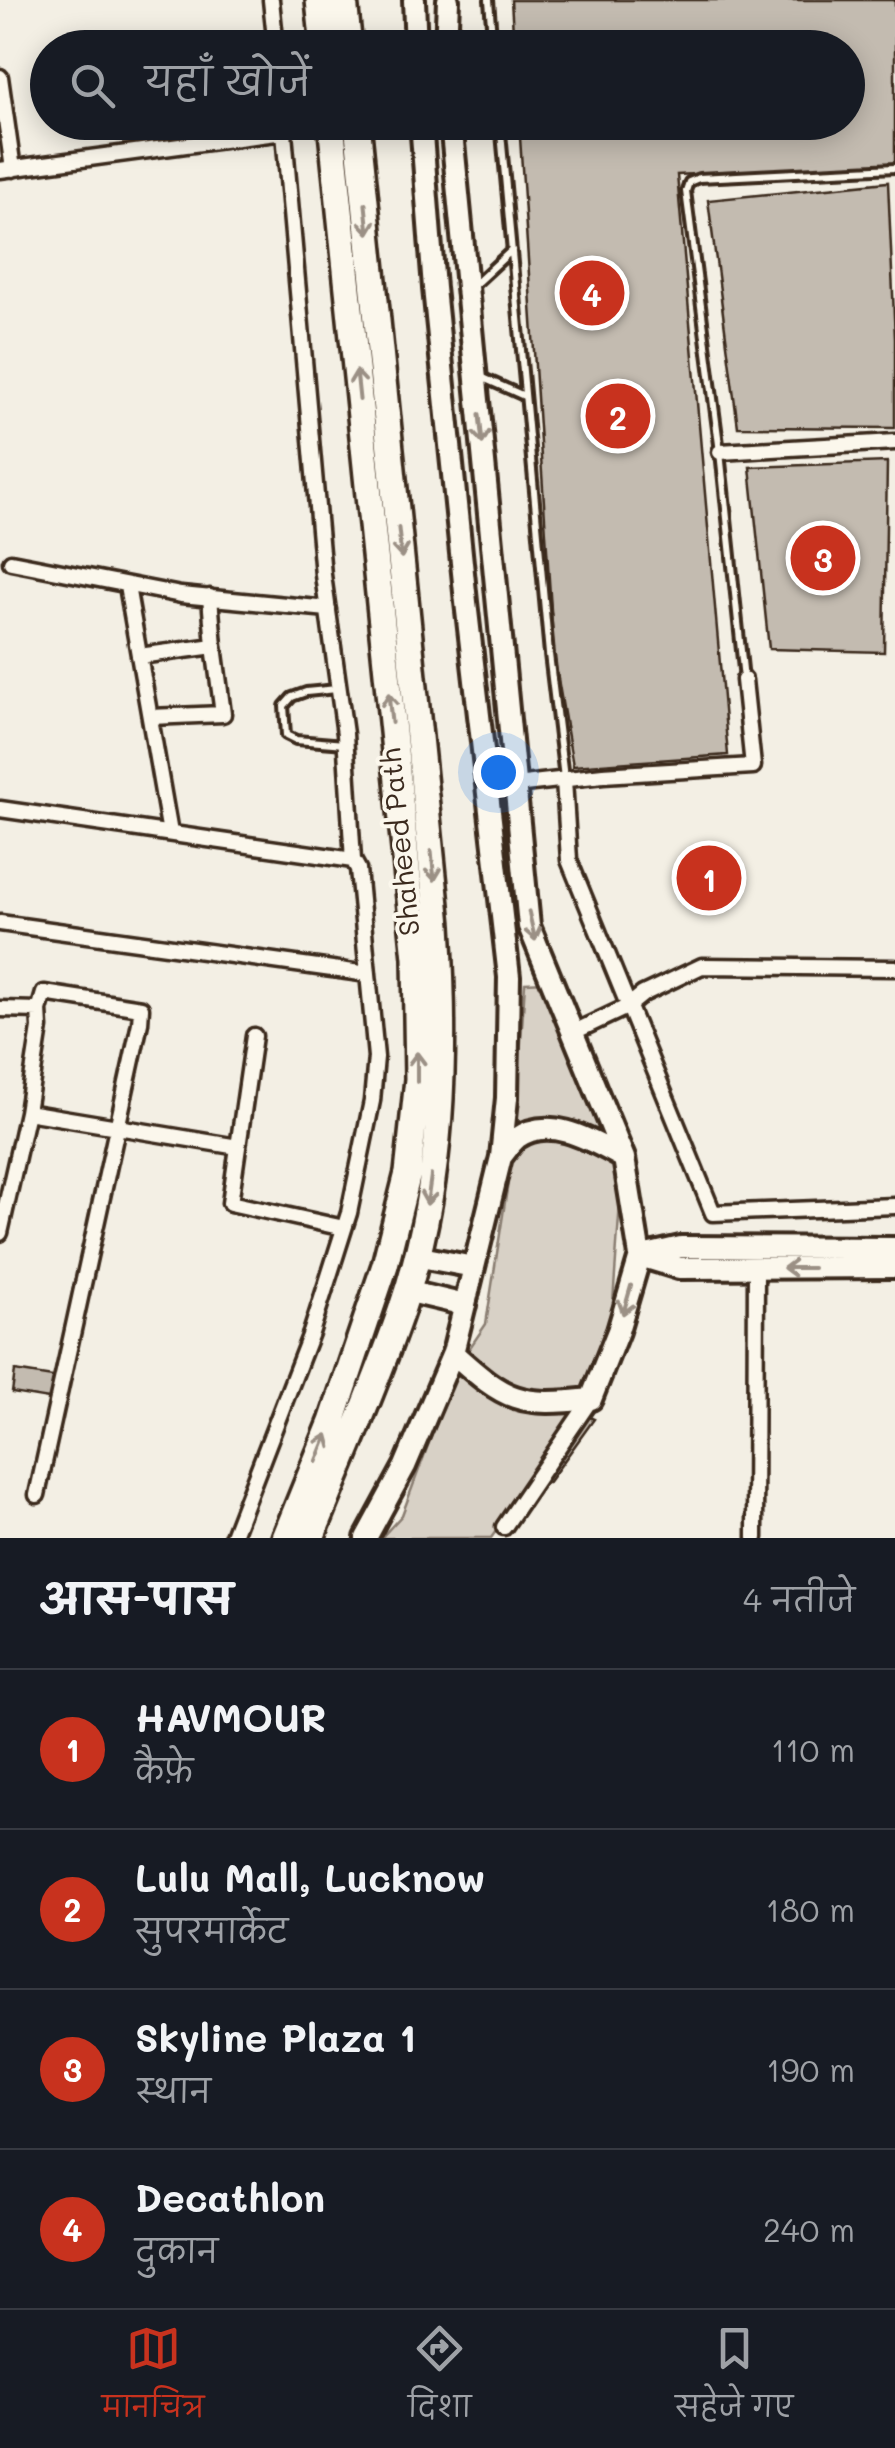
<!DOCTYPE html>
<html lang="hi">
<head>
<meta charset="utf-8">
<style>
	:root { --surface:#171b24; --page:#242831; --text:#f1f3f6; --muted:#9ea1a6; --line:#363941; --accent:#c8321e }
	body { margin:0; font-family:Mali,"Playpen Sans Deva",sans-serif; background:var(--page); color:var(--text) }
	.you { position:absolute; left:498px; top:772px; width:35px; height:35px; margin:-25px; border:8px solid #fff; border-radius:50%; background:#1a73e8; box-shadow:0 0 0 15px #1a73e833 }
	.badge { display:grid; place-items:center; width:65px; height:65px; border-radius:50%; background:var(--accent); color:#fff; font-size:32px; font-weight:700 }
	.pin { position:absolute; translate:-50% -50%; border:5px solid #fff; box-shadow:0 2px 10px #0006 }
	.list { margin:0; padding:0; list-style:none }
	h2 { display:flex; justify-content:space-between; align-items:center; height:130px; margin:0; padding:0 40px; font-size:42px }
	h2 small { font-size:32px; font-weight:400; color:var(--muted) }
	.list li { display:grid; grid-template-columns:65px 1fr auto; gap:30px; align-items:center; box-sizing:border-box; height:160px; padding:0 40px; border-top:2px solid var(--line) }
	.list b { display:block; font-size:38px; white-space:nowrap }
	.list p { margin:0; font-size:32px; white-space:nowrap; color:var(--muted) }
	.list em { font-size:32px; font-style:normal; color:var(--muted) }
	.icon { flex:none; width:55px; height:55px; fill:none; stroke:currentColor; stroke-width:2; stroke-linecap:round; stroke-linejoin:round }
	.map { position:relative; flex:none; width:895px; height:1538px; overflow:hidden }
	.search { position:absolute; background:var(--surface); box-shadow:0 5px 25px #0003; left:30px; right:30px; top:30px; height:110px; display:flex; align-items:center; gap:25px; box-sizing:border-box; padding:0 35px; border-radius:55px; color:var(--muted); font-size:38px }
	.sheet { height:770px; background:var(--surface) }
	nav { display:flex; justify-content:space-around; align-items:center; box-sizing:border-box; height:140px; border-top:2px solid var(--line); background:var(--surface); font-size:28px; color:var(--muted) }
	nav a { display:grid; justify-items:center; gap:5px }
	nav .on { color:var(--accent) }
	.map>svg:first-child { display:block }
</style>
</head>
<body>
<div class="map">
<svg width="895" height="1538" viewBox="0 0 895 1538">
	<rect width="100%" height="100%" fill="#f3efe4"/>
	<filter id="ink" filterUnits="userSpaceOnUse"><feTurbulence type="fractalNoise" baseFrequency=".01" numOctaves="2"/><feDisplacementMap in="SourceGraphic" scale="20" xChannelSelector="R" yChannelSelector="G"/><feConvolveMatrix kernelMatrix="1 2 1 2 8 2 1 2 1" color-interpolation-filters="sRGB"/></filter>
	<g filter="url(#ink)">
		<path fill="#d8d1c6" stroke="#8a7e72" stroke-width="2.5" d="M546,982L622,1173L609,1361L560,1441L491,1538H381L402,1515L458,1365L486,1324L514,1144L525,983Z"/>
		<path fill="#c3bbb0" stroke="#3b2a1e" stroke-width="2.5" d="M511,0H895V164L677,175L728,755L573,766L554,656L519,122H848V48H514Z
			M888,182L895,339V428L738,427L708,200Z
			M887,462L884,652L769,649L750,467Z
			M15,1371L59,1378L55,1400L12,1393Z
			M578,1412L594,1419L548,1483L536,1479Z"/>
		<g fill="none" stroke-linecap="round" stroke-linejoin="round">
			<defs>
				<path id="lane" d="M489,0L493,48
					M500,122L549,654L564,778
					M472,287L512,250
					M481,377L524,396
					M744,679L720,452L686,191L689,182L699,178L895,168
					M337,689L306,692L292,697L284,706L286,735L296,740L345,744"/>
				<path id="street" d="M271,0L276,48
					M204,46V48
					M0,77L13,169
					M0,170L284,132
					M720,452L895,442
					M11,562L181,595L328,609
					M127,586L170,833
					M139,656L214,646L210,597
					M150,717L223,714L214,646
					M564,780L569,860L713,1213L895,1206
					M515,785L603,775L753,766L744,680
					M0,809L353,860
					M0,923L368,974
					M0,1009L39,1010L40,1028L27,1112L0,1233
					M574,1032L627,1007L643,994L702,966L895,968
					M254,1036L230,1203L344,1228
					M27,1112L238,1147
					M37,1495L140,1023L141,1008L44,993L39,1010
					M504,1527L591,1399
					M232,1538L311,1333L349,1213L372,1101L376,1057L358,869L353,860L345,734L323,575L283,122
					M755,1538L756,1268"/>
				<path id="secondary" d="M414,0L416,48
					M446,48L448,0
					M451,122L529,926L624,1158L640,1256L618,1331L591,1399C519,1407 506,1401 453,1353
					M501,1157C506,1151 511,1143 517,1138C550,1114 594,1142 624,1158
					M415,1256L474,1267
					M640,1256L679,1268L895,1267
					M642,1256L681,1247L895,1248
					M406,1291L465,1305
					M366,1538L405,1466L453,1353L501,1157L507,1098L509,977L466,602L434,288L421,122"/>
				<path id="highway" d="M319,0L324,48
					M344,0L349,48
					M285,1538L332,1422L385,1265L408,1173L418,1079L416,958L331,122
					M311,1538C341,1463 375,1387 401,1311C444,1187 446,1054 438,925L357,122"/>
			</defs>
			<use href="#lane" stroke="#3b2a1e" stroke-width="14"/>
			<use href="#street" stroke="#3b2a1e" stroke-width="21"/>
			<use href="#secondary" stroke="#3b2a1e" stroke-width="28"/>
			<use href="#highway" stroke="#3b2a1e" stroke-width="32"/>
			<use href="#lane" stroke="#fbf7ec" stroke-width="6"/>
			<use href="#street" stroke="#fbf7ec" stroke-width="14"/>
			<use href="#secondary" stroke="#fbf7ec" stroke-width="20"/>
			<use href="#highway" stroke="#fbf7ec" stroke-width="25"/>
		</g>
		<defs><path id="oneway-shaft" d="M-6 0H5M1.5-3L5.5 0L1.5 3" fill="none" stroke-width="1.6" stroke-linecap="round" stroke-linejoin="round" transform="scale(2.5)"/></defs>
		<g stroke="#9b9085">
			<use href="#oneway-shaft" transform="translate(367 219) rotate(84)"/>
			<use href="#oneway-shaft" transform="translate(358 385) rotate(-96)"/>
			<use href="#oneway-shaft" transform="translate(481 429) rotate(84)"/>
			<use href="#oneway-shaft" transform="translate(400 543) rotate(84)"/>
			<use href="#oneway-shaft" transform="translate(390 708) rotate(-96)"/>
			<use href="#oneway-shaft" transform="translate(433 866) rotate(84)"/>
			<use href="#oneway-shaft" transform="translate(532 926) rotate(77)"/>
			<use href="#oneway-shaft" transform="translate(417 1067) rotate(-90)"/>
			<use href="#oneway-shaft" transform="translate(429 1190) rotate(98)"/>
			<use href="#oneway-shaft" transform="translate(798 1268) rotate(180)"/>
			<use href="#oneway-shaft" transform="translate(627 1300) rotate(106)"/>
			<use href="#oneway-shaft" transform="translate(322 1448) rotate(-68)"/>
		</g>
	</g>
	<g text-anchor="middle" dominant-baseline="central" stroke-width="8" stroke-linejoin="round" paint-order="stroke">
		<g font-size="28" fill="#3b2a1e" stroke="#fbf7ec">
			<text transform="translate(399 842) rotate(-96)">Shaheed Path</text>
		</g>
	</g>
</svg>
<div class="you"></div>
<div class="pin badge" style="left:709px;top:878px">1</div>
<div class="pin badge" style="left:618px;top:416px">2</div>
<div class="pin badge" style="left:823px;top:558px">3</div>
<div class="pin badge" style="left:592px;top:293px">4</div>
<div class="search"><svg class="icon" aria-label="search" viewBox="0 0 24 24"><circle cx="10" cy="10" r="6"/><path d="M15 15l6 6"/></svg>यहाँ खोजें</div>
</div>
<section class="sheet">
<h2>आस-पास<small>4 नतीजे</small></h2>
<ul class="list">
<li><span class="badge">1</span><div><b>HAVMOUR</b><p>कैफ़े</p></div><em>110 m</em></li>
<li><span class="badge">2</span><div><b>Lulu Mall, Lucknow</b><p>सुपरमार्केट</p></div><em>180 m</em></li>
<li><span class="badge">3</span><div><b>Skyline Plaza 1</b><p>स्थान</p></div><em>190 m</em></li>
<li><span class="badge">4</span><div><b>Decathlon</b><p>दुकान</p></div><em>240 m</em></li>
</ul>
</section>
<nav>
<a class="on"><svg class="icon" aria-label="map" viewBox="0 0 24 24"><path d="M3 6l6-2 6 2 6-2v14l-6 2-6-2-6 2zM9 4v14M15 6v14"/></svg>मानचित्र</a>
<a><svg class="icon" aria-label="directions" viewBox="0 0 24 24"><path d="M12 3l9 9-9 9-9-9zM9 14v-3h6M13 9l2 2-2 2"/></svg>दिशा</a>
<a><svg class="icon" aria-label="saved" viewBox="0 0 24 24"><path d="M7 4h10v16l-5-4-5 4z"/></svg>सहेजे गए</a>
</nav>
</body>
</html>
